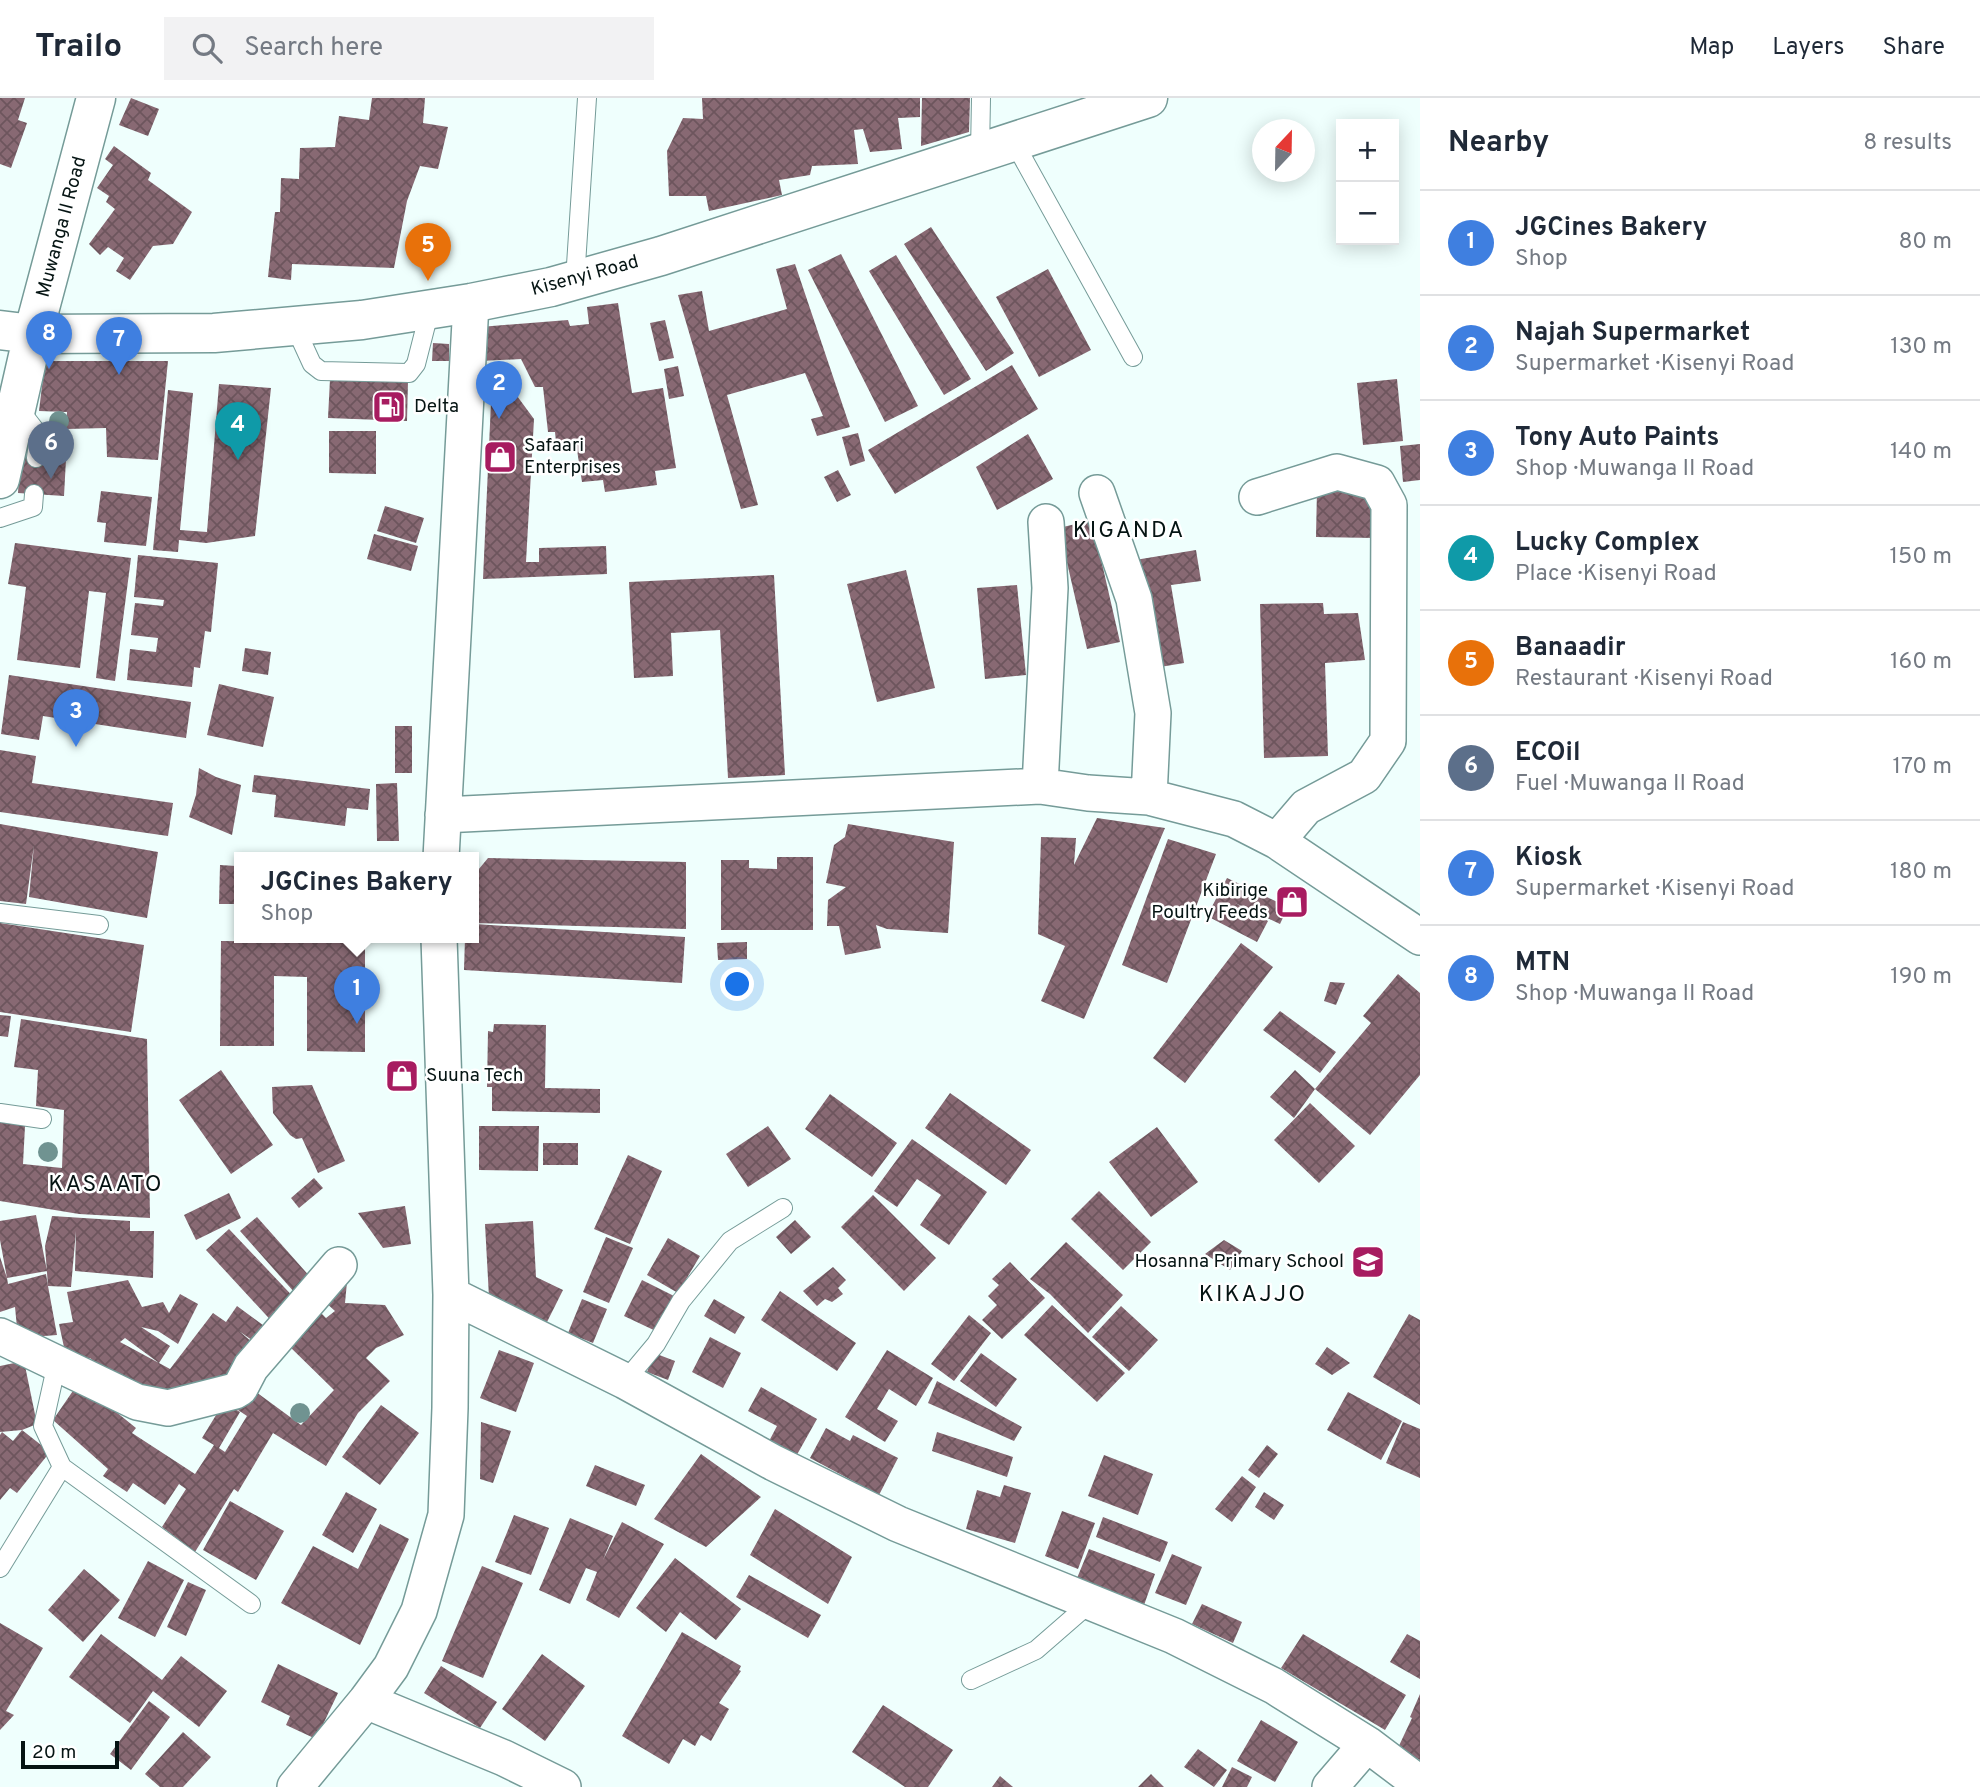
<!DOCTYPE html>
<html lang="en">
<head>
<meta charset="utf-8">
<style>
	:root { --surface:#fff; --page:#f2f2f3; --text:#1f2937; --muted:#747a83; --line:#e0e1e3; --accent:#a71c60 }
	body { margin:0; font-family:Overpass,sans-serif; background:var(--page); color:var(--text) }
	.controls { position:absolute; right:21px; top:21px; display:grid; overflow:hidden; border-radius:0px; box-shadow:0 4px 18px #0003 }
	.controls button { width:63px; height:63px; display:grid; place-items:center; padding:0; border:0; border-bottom:2px solid var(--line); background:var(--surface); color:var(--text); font:35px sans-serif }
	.compass { position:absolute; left:1252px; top:21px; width:63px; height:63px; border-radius:50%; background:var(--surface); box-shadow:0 4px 18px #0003; rotate:22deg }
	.scale { position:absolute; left:21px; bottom:18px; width:98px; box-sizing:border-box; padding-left:7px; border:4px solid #051413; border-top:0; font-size:19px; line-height:24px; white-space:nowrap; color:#051413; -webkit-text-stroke:5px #fff; paint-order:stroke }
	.you { position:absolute; left:738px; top:887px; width:24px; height:24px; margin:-18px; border:5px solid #fff; border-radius:50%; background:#1a73e8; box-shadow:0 0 0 10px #1a73e833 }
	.badge { display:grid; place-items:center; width:46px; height:46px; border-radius:50%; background:var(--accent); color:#fff; font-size:23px; font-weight:700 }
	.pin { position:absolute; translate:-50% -58px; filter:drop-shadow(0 2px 4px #0008) }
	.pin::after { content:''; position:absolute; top:37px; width:24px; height:21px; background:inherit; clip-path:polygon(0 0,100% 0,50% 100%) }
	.popup { position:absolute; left:234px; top:754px; width:245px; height:91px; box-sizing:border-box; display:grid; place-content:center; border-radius:0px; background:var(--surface); filter:drop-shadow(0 2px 5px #0005); font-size:23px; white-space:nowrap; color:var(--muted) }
	.popup b { font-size:26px; color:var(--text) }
	.popup::after { content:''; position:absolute; left:50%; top:100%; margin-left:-14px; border:14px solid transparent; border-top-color:var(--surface) }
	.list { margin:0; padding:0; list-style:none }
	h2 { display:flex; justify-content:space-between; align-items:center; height:91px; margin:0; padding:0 28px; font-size:30px }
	h2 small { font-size:23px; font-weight:400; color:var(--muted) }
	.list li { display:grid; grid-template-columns:46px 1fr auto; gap:21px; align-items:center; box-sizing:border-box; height:105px; padding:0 28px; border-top:2px solid var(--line) }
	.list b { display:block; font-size:26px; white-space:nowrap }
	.list p { margin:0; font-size:23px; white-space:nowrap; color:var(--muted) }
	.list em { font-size:23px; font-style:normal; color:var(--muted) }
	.icon { flex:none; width:38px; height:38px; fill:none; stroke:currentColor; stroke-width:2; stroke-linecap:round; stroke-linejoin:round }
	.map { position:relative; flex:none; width:1420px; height:1689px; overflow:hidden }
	header { display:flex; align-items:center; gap:42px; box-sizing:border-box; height:98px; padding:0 35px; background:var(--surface); border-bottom:2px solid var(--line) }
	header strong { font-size:33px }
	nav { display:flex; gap:38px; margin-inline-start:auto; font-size:24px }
	.search { width:490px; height:63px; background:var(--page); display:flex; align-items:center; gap:18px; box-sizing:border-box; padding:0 24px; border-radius:0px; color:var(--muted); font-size:26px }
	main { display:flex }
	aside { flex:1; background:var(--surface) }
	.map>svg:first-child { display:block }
</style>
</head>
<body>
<header>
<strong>Trailo</strong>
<div class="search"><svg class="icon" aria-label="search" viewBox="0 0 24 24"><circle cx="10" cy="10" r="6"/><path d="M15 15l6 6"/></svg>Search here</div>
<nav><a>Map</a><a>Layers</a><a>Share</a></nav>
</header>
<main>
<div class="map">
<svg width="1420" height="1689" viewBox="0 0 1420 1689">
	<defs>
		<pattern id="building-cross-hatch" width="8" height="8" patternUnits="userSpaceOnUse" patternTransform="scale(1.75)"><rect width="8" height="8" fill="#886973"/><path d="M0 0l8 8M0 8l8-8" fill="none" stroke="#6d555d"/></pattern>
	</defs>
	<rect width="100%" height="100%" fill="#effffd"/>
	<path fill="url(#building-cross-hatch)" d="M0,0H25L18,22L27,25L11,70L0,66Z
		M131,0L159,11L148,38L119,27Z
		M372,0H425L423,25L448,29L438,71L420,68L407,103L394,170L292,166L291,182L268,179L275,114H280L281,80L299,81L300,50L335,49L339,18L369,22Z
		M702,0H920V19L898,20L902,51L870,54L863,31L854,32L858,66L812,68L810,77L779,82L782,97L709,113L706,98H669L667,53L683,20L703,21Z
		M922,0H970L969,34L921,48Z
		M114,48L151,75L148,82L192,114L173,146L153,148L130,182L116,173L124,160L108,149L100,157L89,146L115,111L106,104L109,98L97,90L113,67L105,61Z
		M931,129L1014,255L986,273L904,146Z
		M841,156L918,308L885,324L808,172Z
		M896,157L971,281L944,297L869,173Z
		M795,166L850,329L817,338L811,321L823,318L805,275L727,297L758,407L741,411L678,197L702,193L709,233L787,211L776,171Z
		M1048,171L1091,252L1039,279L996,199Z
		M618,205L632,295L663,290L676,370L655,373L657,387L605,394L603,382L582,384L577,352L557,354L555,334H548L543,289H535L521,261L480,263V229L568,222L570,228L589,226L587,209Z
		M665,222L674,260L659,263L650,225Z
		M433,245L449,246V263H432Z
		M45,263H168L158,362L107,359L106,330L66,331L67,314L39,313Z
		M1012,267L1038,311L895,396L868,352Z
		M678,268L684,298L669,301L664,271Z
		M330,281L408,283L407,323L328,320Z
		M1397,281L1403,343L1363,347L1357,285Z
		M492,282L506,283L534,321L526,464H539V450L606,448L607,476L483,481Z
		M219,286L271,290L255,438L206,445L179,442L178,454L153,452L168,292L193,295L180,432L207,434Z
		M329,333H376V376L329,375Z
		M858,335L865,363L850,368L842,339Z
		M1028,336L1053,381L997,412L976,369Z
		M1420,346V382L1403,384L1400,348Z
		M20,359L66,361L64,398L18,395Z
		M838,372L851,397L837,404L824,379Z
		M1368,390L1375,440L1316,439L1317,391Z
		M101,393L152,399L146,448L104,444L106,425L97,424Z
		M385,408L424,420L416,445L377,433Z
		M1092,422L1120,544L1087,551L1059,430Z
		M374,436L418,448L411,473L367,461Z
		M15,445L131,460L115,583L96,580L106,495L89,493L80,570L17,562L26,489L8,486Z
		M1196,452L1201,483L1171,487L1184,565L1148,571L1129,463Z
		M138,457L218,465L211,534L205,533L200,570L194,569L192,589L127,582L130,551L156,554L158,540L131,537L135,505L163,508L164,502L134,499Z
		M906,472L935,590L877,604L847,486Z
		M774,477L785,677L728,680L720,532L671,535L673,578L634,580L629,484Z
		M1017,487L1026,577L985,581L977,490Z
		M1323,505L1324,516L1358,515L1365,562L1325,565L1328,658L1264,660L1260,506Z
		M245,550L271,554L268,577L242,573Z
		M9,577L191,604L186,640L43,618L39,642L1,636Z
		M219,586L274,599L263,649L207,637Z
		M395,628H412V675H395Z
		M0,652L36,658L32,685L173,705L168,738L0,714Z
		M199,670L216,679L241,687L232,737L189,719L196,697Z
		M254,677L370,691L368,712L347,710L345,728L274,719L276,697L252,694Z
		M397,685L399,743H377L376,686Z
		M1097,720L1165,730L1084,921L1041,903L1065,848L1038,836L1041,739L1076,740L1074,767Z
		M0,726L158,754L147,820L29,799L34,747L26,806L0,803Z
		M848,726L954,744L948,835L887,831L876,827L881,850L845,857L839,828H827L828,802L846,789L826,785L834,747L845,739Z
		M1168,741L1216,756L1167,885L1122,867Z
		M777,759H813V832H721V762H749V770L777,771Z
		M488,760L686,764V831L474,825V777Z
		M220,767L236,768L235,806H219Z
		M1227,780L1288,809L1280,826L1235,805L1268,823L1257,844L1207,818Z
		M0,825L144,847L131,934L0,914Z
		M474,826L685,839L682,885L464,872L465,840H474Z
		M221,843L365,844V954L307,953V879L274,878V948H220Z
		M747,844V861L718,862L717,845Z
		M1241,845L1273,869L1185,985L1153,960Z
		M1398,876L1420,895V977L1370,1037L1315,991L1294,1020L1270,999L1295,972L1315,991L1371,925L1363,918Z
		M1330,884L1345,885L1336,907L1324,903Z
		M1280,913L1336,954L1320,975L1263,932Z
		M0,917L11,918L8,939L0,938Z
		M21,921L147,941L150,1120L79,1116L0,1103V1024L25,1028L23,1066L62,1070L64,1012L36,1008L38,972L14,969Z
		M494,926L546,927L545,990L600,991V1015L492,1013V989H487L488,933L493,934Z
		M221,972L273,1047L231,1076L179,1002Z
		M312,987L345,1063L318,1075L302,1040L296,1041L290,1037L273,1015L272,989Z
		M950,995L1031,1052L1006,1087L925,1030Z
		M830,996L897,1045L872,1079L805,1031Z
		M1310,1005L1355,1048L1319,1085L1274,1042Z
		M479,1028H539L538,1073L479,1072Z
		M768,1028L791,1061L748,1089L726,1056Z
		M1157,1029L1198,1084L1151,1119L1109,1064Z
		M912,1041L987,1094L949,1147L920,1127L941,1097L917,1081L897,1109L874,1093Z
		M543,1045H578V1067H543Z
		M628,1057L662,1073L630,1146L594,1131Z
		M314,1080L323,1090L299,1110L291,1100Z
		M1099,1093L1151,1144L1123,1172L1071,1121Z
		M229,1095L241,1120L196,1142L184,1117Z
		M873,1097L936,1160L904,1193L841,1129Z
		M405,1108L411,1146L383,1150L358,1115Z
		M36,1117L47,1173L7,1180L8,1186L46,1176L48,1188L45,1148L52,1118L130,1123V1133H154L153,1180L75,1173L76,1133L71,1189L48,1188L57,1237L18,1240L15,1209L0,1214V1159L7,1180L0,1142V1123Z
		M257,1119L320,1190L303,1204L240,1133Z
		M795,1122L811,1139L791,1156L776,1139Z
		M533,1123L536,1179L563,1192L546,1226L489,1199L485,1126Z
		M229,1131L302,1208L278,1230L206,1152Z
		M606,1139L633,1150L609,1205L583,1194Z
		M668,1140L700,1158L678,1195L647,1177Z
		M1224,1142L1242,1153L1230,1172L1205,1156Z
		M1066,1144L1123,1197L1088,1235L1050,1196L1030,1181Z
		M1010,1164L1045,1200L1002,1241L982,1222L997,1207L988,1198L999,1187L992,1181Z
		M833,1169L846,1182L838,1190L843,1196L832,1204L825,1201L817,1208L803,1193Z
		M128,1182L142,1209L163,1204L169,1215L180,1196L198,1206L178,1246L158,1233L141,1229L170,1248L159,1265L125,1240L120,1244L159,1265L170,1271L213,1215L226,1224L237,1208L267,1230L256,1245L239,1233L252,1244L213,1296L172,1303L104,1272L90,1260L67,1263L59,1226L73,1224L67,1194Z
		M642,1182L678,1200L660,1235L624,1218Z
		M347,1184L345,1205L385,1207L404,1237L376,1250L366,1260L390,1283L358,1315L326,1368L273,1335L238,1394L234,1391L195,1454L162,1429L186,1391L179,1386L165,1407L133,1385L127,1394L103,1378L108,1371L53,1322L79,1284L136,1330L132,1335L195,1376L214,1347L202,1340L224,1304L240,1314L219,1350L225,1354L247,1318L232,1308L248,1288L301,1327L334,1292L287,1246L319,1213L326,1220L335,1213L325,1204Z
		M780,1193L856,1245L837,1273L761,1222Z
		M582,1201L607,1211L593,1245L568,1235Z
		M714,1201L745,1219L735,1236L704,1218Z
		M1052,1207L1125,1275L1097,1304L1024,1237Z
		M1121,1208L1158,1242L1129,1273L1092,1239Z
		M1409,1216L1420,1222V1307L1373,1279Z
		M969,1217L991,1235L954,1283L931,1266Z
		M710,1239L741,1255L723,1290L692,1274Z
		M1327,1249L1350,1265L1332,1277L1315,1266Z
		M499,1252L534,1265L516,1314L480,1300Z
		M887,1252L933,1280L916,1308L889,1291L877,1311L898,1323L885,1344L845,1319Z
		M654,1255L675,1263L668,1282L647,1274Z
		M981,1255L1017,1281L996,1309L960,1283Z
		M24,1263L37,1326L22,1332L0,1334V1268Z
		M937,1283L1022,1329L1014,1343L928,1305Z
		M761,1289L817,1321L794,1362L767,1347L777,1328L748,1313Z
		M1348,1294L1402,1323L1381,1362L1327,1332Z
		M381,1307L419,1335L380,1387L342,1359Z
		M481,1324L511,1333L493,1385L480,1381Z
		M1403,1324L1420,1331V1380L1386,1365Z
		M826,1330L850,1343L853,1337L898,1360L879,1397L810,1360Z
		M22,1332L50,1354L17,1395L10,1390L0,1402V1337L2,1334L13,1343Z
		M937,1334L1013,1359L1007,1379L932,1353Z
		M1267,1347L1278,1356L1259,1380L1248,1372Z
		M701,1356L761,1399L706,1449L654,1421Z
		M1104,1357L1153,1376L1138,1417L1088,1398Z
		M595,1367L645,1387L636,1408L586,1388Z
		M1242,1378L1256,1389L1232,1424L1215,1411Z
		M1004,1387L1031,1395L1015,1445L966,1431L977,1392L1000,1399Z
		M346,1394L377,1411L353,1455L322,1437Z
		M1264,1394L1284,1407L1274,1422L1255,1409Z
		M230,1403L284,1433L256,1482L203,1452Z
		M775,1411L852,1459L828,1506L750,1457Z
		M1062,1413L1095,1425L1078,1471L1045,1458Z
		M514,1417L549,1430L531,1477L495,1464Z
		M1103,1419L1168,1444L1160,1464L1096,1439Z
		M570,1420L613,1438L603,1462L622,1424L664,1446L619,1520L586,1502L597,1474L586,1470L570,1506L539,1492Z
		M380,1426L409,1441L360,1547L281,1505L313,1448L358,1471Z
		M1089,1451L1155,1476L1143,1510L1075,1485Z
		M1172,1456L1202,1469L1186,1507L1155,1495Z
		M675,1460L741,1511L716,1542L680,1514L666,1534L636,1510Z
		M148,1463L184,1482L155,1539L118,1520Z
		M482,1468L523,1485L483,1580L442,1563Z
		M84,1471L120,1502L83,1544L48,1512Z
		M749,1477L821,1517L808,1540L736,1499Z
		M188,1484L206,1492L186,1538L167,1529Z
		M1202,1506L1242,1524L1233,1545L1192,1526Z
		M0,1525L43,1550L6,1613L14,1617L0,1632Z
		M682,1534L741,1568L739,1572L741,1573L719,1605L729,1611L711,1643L701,1637L695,1648L683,1641L669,1666L622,1638Z
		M101,1536L162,1582L181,1558L227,1593L199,1629L153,1593L130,1625L69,1579Z
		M1303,1536L1406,1597L1385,1632L1281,1570Z
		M1407,1536L1420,1543V1581L1390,1564Z
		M542,1556L585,1588L545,1643L502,1611Z
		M278,1566L338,1595L316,1641L286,1627L290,1618L261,1604Z
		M441,1568L497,1604L480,1630L424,1595Z
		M1420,1596V1662L1397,1652L1412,1620L1410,1619Z
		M149,1603L170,1619L131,1672L110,1656Z
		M883,1607L953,1652L928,1689H905L852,1654Z
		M1261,1622L1298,1644L1275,1684L1237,1663Z
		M183,1634L211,1659L183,1689H160L145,1676Z
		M1198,1651L1227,1672L1214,1689L1184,1669Z
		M1232,1669L1252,1679L1247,1689H1222Z
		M1151,1676L1164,1689H1138Z
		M1000,1678L1013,1689H992Z"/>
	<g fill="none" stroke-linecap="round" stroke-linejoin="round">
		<defs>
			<path id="lane" d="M1014,44L1133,259
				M980,54L981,0
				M575,182L587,0
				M295,229L312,266L321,273L409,275L416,266L430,211
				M19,311L39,337L36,360
				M0,420L33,409L34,396
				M0,815L99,827
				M0,1015L42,1021
				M625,1283L656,1246L681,1203L730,1143L783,1110
				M62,1369L251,1506
				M0,1470L62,1369L43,1328L57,1265
				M971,1582L1036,1552L1090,1505"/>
			<path id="street" d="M1097,395L1134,501L1153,615L1149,699
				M1257,399L1337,374L1377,385L1389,407L1388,643L1364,678L1306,709L1277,743
				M1040,688L1050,490L1046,424
				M443,717L1040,688L1088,695L1149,699L1234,721L1277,743L1420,839
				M441,760L471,205
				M451,1197L625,1283L774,1365L898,1426L1174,1538L1274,1588L1367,1646L1420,1686
				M0,1238L137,1304L168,1310L235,1293L240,1290L251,1269L339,1167
				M366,1603L504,1660L563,1689
				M295,1689L366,1603L391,1569L419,1513L446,1417L450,1310L451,1197L439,840
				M1330,1689L1367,1646"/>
			<path id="secondary" d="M0,232L33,236L214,235L362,222L471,205L551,189L661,158L1148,0
				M0,381L33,236L96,0"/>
		</defs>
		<use href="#lane" stroke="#759b98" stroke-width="20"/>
		<use href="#street" stroke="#759b98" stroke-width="38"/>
		<use href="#secondary" stroke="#759b98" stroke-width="41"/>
		<use href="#lane" stroke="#fff" stroke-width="18"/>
		<use href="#street" stroke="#fff" stroke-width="35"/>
		<use href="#secondary" stroke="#fff" stroke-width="38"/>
	</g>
	<g fill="#709391">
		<circle cx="59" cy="323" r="10"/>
		<circle cx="48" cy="1054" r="10"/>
		<circle cx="300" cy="1315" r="10"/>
	</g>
	<defs>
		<symbol id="fuel-square" viewBox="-11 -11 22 22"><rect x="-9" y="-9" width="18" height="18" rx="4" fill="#a71c60" stroke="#fff"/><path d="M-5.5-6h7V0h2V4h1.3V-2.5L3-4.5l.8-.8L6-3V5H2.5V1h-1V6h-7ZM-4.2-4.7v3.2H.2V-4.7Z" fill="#fff"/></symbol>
		<symbol id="shop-square" viewBox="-11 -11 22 22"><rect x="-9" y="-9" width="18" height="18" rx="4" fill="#a71c60" stroke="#fff"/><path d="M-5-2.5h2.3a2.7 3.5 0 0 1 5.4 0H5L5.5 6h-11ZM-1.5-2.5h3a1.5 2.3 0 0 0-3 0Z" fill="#fff"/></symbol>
		<symbol id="school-square" viewBox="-11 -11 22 22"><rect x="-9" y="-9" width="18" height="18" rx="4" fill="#a71c60" stroke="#fff"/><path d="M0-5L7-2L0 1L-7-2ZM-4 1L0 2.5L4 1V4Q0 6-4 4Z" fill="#fff"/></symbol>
	</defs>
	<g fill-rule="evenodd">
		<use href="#fuel-square" x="370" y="290" width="38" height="38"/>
		<use href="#shop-square" x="481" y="340" width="38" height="38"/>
		<use href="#shop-square" x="1273" y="785" width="38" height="38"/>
		<use href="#shop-square" x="383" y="959" width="38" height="38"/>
		<use href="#school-square" x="1349" y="1145" width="38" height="38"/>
	</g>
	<g text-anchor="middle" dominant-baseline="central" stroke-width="5" stroke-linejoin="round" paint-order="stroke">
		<g font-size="19" fill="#051413" stroke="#fff">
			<text transform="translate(62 129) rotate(-75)">Muwanga II Road</text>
			<text transform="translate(585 178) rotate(-15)">Kisenyi Road</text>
		</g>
		<g font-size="19" fill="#051413" stroke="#fff" text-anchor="start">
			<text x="414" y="309">Delta</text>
			<text x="524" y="348">Safaari<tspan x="524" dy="22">Enterprises</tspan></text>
			<text x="1268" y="793" text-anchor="end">Kibirige<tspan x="1268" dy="22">Poultry Feeds</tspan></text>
			<text x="426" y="978">Suuna Tech</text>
			<text x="1344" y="1164" text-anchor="end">Hosanna Primary School</text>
		</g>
		<g font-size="23" letter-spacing="2" fill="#051413" stroke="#fff">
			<text x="1129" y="433">KIGANDA</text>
			<text x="106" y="1087">KASAATO</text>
			<text x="1253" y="1197">KIKAJJO</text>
		</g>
	</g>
</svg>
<div class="controls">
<button>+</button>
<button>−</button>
</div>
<svg class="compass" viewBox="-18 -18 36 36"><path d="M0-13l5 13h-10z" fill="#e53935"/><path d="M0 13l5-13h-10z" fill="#747a83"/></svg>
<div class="scale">20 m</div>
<div class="you"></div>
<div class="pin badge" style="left:357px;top:926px;background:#3f7fe0">1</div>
<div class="popup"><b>JGCines Bakery</b>Shop</div>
<div class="pin badge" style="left:499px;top:321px;background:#3f7fe0">2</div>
<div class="pin badge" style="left:76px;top:649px;background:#3f7fe0">3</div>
<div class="pin badge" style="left:238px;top:362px;background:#0f9aa8">4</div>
<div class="pin badge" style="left:428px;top:183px;background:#e8710a">5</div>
<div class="pin badge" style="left:51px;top:381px;background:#5c6f8a">6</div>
<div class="pin badge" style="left:119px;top:277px;background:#3f7fe0">7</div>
<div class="pin badge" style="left:49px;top:271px;background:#3f7fe0">8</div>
</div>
<aside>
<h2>Nearby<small>8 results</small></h2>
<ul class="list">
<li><span class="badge" style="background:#3f7fe0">1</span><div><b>JGCines Bakery</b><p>Shop</p></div><em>80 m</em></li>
<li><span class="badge" style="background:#3f7fe0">2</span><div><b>Najah Supermarket</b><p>Supermarket · Kisenyi Road</p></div><em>130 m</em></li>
<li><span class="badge" style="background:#3f7fe0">3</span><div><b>Tony Auto Paints</b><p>Shop · Muwanga II Road</p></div><em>140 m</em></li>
<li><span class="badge" style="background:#0f9aa8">4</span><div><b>Lucky Complex</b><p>Place · Kisenyi Road</p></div><em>150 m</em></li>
<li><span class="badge" style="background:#e8710a">5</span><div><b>Banaadir</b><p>Restaurant · Kisenyi Road</p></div><em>160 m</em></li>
<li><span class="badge" style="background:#5c6f8a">6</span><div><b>ECOil</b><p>Fuel · Muwanga II Road</p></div><em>170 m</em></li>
<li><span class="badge" style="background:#3f7fe0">7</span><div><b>Kiosk</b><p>Supermarket · Kisenyi Road</p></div><em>180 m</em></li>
<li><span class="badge" style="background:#3f7fe0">8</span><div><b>MTN</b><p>Shop · Muwanga II Road</p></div><em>190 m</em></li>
</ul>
</aside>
</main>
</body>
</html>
